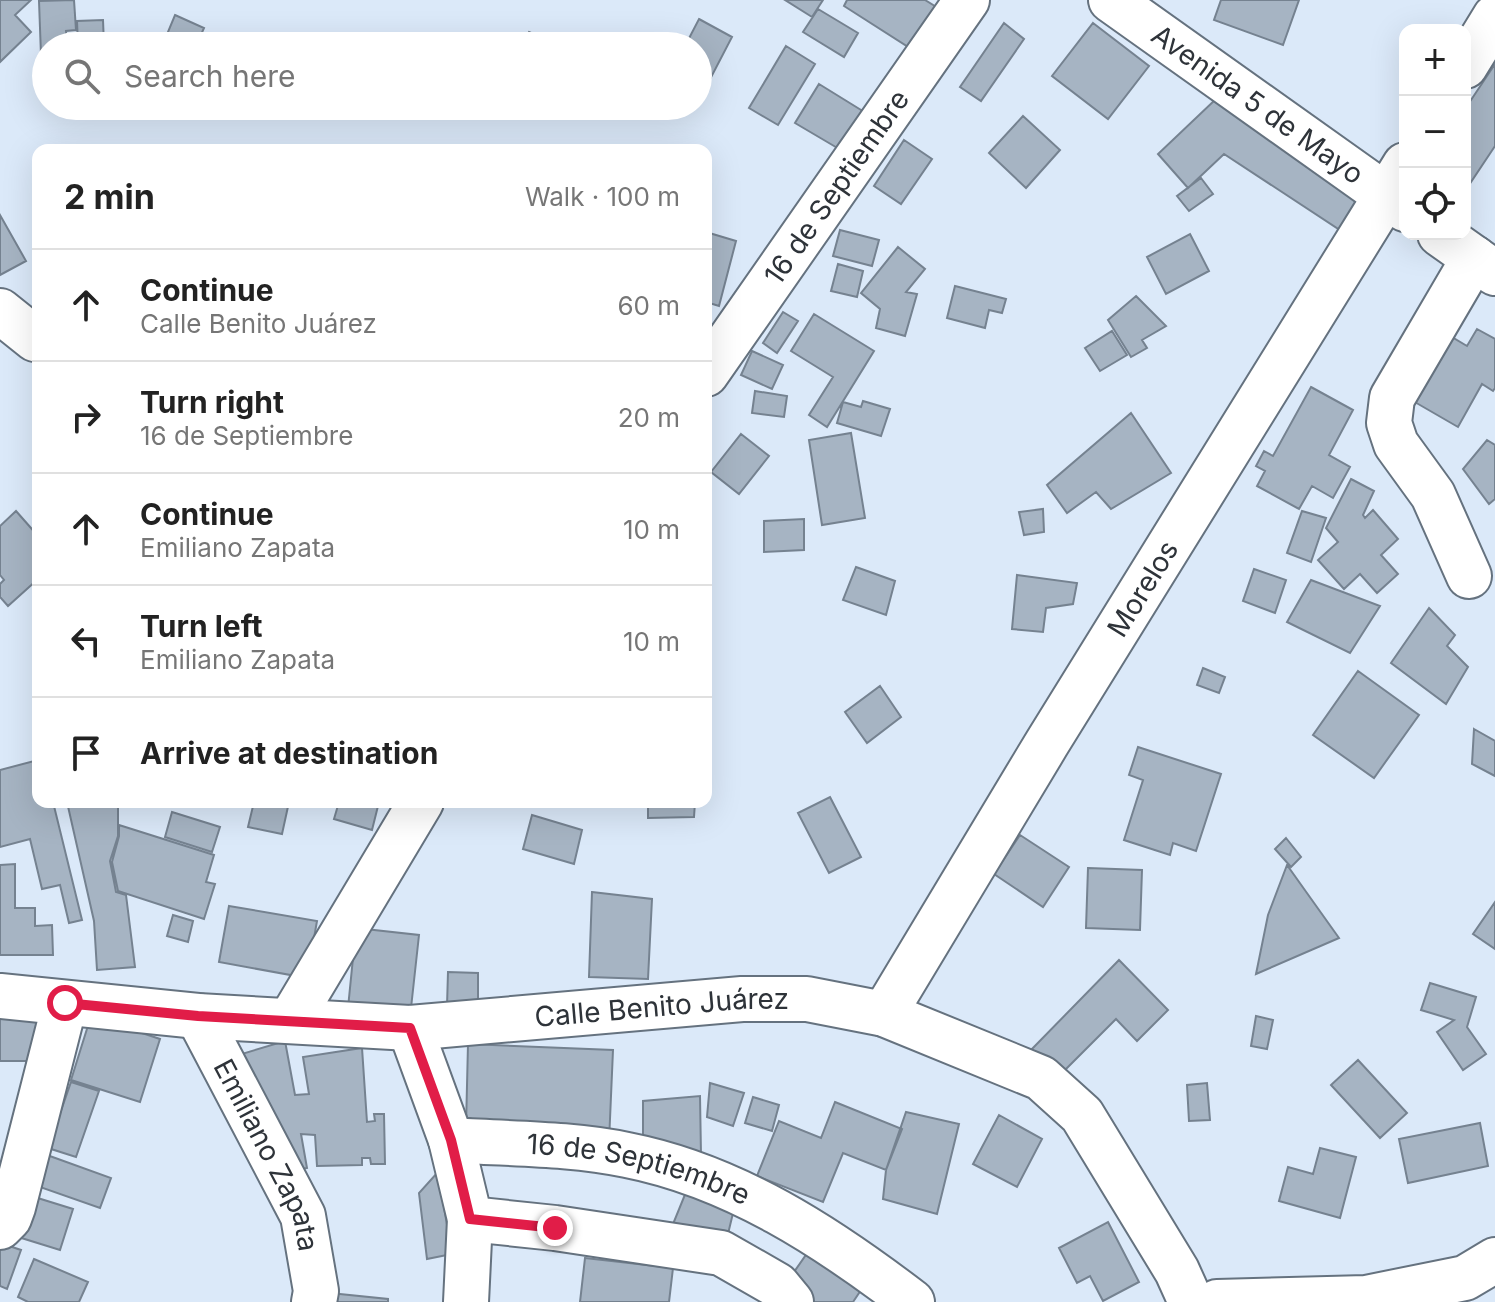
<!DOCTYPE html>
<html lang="en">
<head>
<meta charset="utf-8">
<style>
	:root { --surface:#fff; --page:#f6f6f6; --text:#222; --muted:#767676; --line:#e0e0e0 }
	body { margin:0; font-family:Inter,sans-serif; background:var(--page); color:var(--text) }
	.controls { position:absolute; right:24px; top:24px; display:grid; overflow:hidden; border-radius:16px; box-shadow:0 8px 32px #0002 }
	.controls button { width:72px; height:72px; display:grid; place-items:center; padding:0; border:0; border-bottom:2px solid var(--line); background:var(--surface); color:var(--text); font:40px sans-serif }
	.stop { position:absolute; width:24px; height:24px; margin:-18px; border:6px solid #e11d48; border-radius:50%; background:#fff }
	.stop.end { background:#e11d48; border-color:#fff; box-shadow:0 2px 8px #0008 }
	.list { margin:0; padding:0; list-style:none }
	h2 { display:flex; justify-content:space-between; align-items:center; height:104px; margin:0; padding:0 32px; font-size:34px }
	h2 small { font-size:26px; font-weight:400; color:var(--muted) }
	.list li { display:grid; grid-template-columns:52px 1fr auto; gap:24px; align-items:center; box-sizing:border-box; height:112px; padding:0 32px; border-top:2px solid var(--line) }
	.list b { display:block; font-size:30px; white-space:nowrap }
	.list p { margin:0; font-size:26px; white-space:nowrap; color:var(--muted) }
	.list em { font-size:26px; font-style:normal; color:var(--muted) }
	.icon { flex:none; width:44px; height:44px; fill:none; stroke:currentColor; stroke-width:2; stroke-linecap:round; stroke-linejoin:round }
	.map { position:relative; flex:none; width:1495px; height:1302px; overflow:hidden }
	.search { position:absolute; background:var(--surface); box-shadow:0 8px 32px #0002; left:32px; top:32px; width:680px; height:88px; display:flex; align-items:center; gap:20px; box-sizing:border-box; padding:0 28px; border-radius:44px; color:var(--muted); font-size:30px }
	.panel { position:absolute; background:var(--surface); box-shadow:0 8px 32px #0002; left:32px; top:144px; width:680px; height:664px; border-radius:16px }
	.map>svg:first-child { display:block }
</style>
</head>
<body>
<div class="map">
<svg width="1495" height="1302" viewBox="0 0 1495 1302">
	<rect width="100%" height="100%" fill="#dbe9f9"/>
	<path fill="#a6b4c3" stroke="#758290" stroke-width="2" d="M0,0H31L15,15L31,32L0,62Z
		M74,0L76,30L66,31L67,46H46V55H41L39,1Z
		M785,0H823L812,17Z
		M847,0H925L938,8L913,50L844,6Z
		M1221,0H1299L1283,45L1214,20Z
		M818,9L858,33L844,57L803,32Z
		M175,15L204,28L196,46L163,44Z
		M699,19L732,37L706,87L698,83V46H685Z
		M103,20L104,45L78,46L77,21Z
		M1004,23L1024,39L981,101L960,87Z
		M1093,23L1149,66L1108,119L1052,76Z
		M529,32L558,46H522Z
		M786,46L815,64L778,125L749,108Z
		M1495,64V146L1469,185L1465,182V109Z
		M819,84L874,118L851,156L795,123Z
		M1217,98L1369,199L1346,234L1224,154L1188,188L1158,154Z
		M1023,116L1060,150L1026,188L989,153Z
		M904,140L932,159L901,204L874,186Z
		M1201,178L1213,194L1189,211L1177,196Z
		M0,215L26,261L0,275Z
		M840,230L879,240L872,266L833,256Z
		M706,232L736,241L719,306L706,302Z
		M1190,234L1209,271L1166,294L1147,257Z
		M898,247L925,269L906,292L917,294L905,336L876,328L880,309L861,293Z
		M838,264L863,271L857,297L831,291Z
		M955,286L1006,299L1002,313L989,310L985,328L947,318Z
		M1136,296L1166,326L1142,340L1147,348L1131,357L1108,320Z
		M783,312L798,321L777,353L763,343Z
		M814,314L874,351L827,427L809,415L833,377L791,351Z
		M1477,329L1495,339V388L1493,391L1482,384L1458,427L1413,401L1450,336L1467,346Z
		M1112,331L1127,355L1100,371L1085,348Z
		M752,351L783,365L772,389L741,375Z
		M1311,387L1353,410L1329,455L1350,467L1333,498L1312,486L1299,509L1257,486L1265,471L1256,466L1264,451L1273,456Z
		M755,391L787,396L784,417L752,413Z
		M863,401L890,409L881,436L837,423L843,402L861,407Z
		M1131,413L1171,473L1111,509L1096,492L1067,513L1047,485Z
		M851,433L865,518L822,525L809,440Z
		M741,434L769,456L739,494L711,472Z
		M1487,440L1495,445V499L1489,504L1463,469Z
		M1351,479L1374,491L1363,515L1365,518L1373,510L1398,539L1381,555L1398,574L1377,593L1360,574L1344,589L1318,560L1338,542L1326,528Z
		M1043,509L1044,532L1024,535L1019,512Z
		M16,511L38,536V579L8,606L0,597V584L4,580L0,575V526Z
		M1302,511L1326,518L1311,562L1287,553Z
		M804,519V550L764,552V521Z
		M856,567L895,581L886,615L843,600Z
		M1254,569L1286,580L1275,613L1243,601Z
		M1017,575L1077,583L1073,604L1046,608L1043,632L1012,629Z
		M1311,580L1380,606L1350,653L1287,622Z
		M1429,608L1455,635L1447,646L1468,667L1446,704L1391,663Z
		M1203,668L1225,677L1219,693L1197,685Z
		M1358,671L1419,715L1374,778L1313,735Z
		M880,686L901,717L867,743L845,712Z
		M1474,729L1495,741V776L1472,764Z
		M1138,747L1221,774L1196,851L1173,843L1170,855L1124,840L1143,780L1129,775Z
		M38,760V802H53L82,920L69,923L60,885L42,889L30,839L0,847V770Z
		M830,797L861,857L829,873L798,813Z
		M67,802H118V836L110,861L116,892L126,895L135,967L97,970L94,921Z
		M254,802H289L282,834L248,827Z
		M339,802H379L372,830L334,819Z
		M648,802H695L694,817L648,818Z
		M172,812L220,827L212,852L165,837Z
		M532,815L582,830L574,864L523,849Z
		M119,825L214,855L206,882L215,884L204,919L118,891L112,862L119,836Z
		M1020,835L1069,867L1043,907L994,874Z
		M1286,838L1301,857L1291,867L1275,849Z
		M15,864V908H35V926L52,925L53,955H0V865Z
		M1287,865L1339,938L1256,974L1268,915Z
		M1088,868L1142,870L1140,930L1086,928Z
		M592,892L652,899L648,979L589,977Z
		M1495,902V949L1473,934Z
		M229,906L317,921L307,978L219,962Z
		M173,915L193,921L188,942L167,936Z
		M356,928L419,935L411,1008H348Z
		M1119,960L1168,1010L1137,1041L1116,1019L1065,1070L1029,1052Z
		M448,972L478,973V1007L447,1006Z
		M1430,983L1476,997L1467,1027L1486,1054L1463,1070L1437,1032L1454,1020L1421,1010Z
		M0,1010L44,1011V1061H0Z
		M91,1016L160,1039L140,1102L71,1080Z
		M1256,1016L1273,1020L1267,1049L1251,1046Z
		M285,1041L295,1095L309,1094L303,1057L362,1048L367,1122L375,1121L374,1114H384L385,1164H371L370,1158H362V1165L317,1166L315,1135L301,1134L307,1168L297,1170L235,1056Z
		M468,1044L613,1050L609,1142L466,1127Z
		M1358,1060L1407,1113L1380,1138L1331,1085Z
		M71,1082L99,1091L76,1157L48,1148Z
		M710,1083L744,1093L733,1126L707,1117Z
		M1207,1083L1210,1120L1189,1121L1187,1085Z
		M700,1096L701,1155L643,1154V1101Z
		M753,1097L779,1105L772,1131L745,1123Z
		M835,1102L902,1129L886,1170L843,1153L823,1202L757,1176L779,1121L821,1138Z
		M906,1112L959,1124L937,1214L883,1199L886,1170Z
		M999,1115L1042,1139L1017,1187L973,1164Z
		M1480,1123L1488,1166L1408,1183L1399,1139Z
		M1320,1148L1356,1157L1340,1218L1279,1201L1288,1167L1313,1174Z
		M47,1155L111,1178L100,1208L37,1186Z
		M438,1172L452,1254L427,1259L419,1193Z
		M686,1192L734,1209L727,1238L673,1224Z
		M28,1195L73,1209L60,1250L15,1236Z
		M1108,1222L1139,1282L1103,1301L1090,1276L1077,1283L1059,1248Z
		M0,1243L21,1250L7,1289L0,1286Z
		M808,1252L861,1290L853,1302H815L787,1282Z
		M585,1258L673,1268L669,1302H580Z
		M34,1259L88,1282L79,1302H28L18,1297Z
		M330,1293L388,1299V1302H330Z"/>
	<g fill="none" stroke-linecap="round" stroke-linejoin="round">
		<defs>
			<g id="minor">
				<path id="s1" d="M1111,0L1405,209"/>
				<path d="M1465,66L1495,17"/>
				<path d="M1440,234L1495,273"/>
				<path d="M0,311L35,339"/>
				<path id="s2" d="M706,374L967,0"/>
				<path d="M1469,576L1433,495L1396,444L1389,423L1392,398L1474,258"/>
				<path id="s3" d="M0,996L198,1016L410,1028L742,999H807L884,1014L1041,1078L1082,1115L1177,1271L1191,1302"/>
				<path id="s4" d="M884,1014L1047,743L1405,165"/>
				<path id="s5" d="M198,1016L303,1216L316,1291L314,1302"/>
				<path d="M290,1021L421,802"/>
				<path id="s6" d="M410,1028L451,1140C509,1144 570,1143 627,1155C734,1176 827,1237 912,1302"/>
				<path d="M451,1140L470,1219L555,1228L721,1253L777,1285L791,1302"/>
				<path d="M0,1227L9,1218L13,1207L65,1003"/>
				<path d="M466,1302L470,1219"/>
				<path d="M1217,1302L1366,1298L1465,1278L1495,1260"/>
			</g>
		</defs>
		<use href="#minor" stroke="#65727f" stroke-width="48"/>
		<use href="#minor" stroke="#fff" stroke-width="44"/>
	</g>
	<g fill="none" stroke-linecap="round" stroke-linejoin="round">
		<path stroke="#e11d48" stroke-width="10" d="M65,1003L198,1016L410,1028L451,1140L470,1219L555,1228"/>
	</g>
	<g text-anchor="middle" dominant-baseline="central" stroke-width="6" stroke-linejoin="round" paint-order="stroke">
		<g font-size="28" fill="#2e3339" stroke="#fff">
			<text stroke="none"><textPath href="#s1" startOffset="180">Avenida 5 de Mayo</textPath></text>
			<text stroke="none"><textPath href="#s2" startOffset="228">16 de Septiembre</textPath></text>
			<text stroke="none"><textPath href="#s4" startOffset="498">Morelos</textPath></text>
			<text stroke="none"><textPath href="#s3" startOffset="664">Calle Benito Juárez</textPath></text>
			<text stroke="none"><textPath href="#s5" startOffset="156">Emiliano Zapata</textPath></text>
			<text stroke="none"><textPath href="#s6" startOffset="310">16 de Septiembre</textPath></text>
		</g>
	</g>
</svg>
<div class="controls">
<button>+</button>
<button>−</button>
<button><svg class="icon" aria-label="locate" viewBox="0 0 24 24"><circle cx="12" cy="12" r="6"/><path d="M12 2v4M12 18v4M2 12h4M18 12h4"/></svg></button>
</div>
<div class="stop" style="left:65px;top:1003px"></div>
<div class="stop end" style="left:555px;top:1228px"></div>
<div class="search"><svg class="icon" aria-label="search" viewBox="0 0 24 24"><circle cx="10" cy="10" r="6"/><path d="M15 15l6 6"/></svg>Search here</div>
<section class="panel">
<h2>2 min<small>Walk · 100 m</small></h2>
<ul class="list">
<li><svg class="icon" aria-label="ahead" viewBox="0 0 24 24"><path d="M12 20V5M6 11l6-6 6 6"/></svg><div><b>Continue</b><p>Calle Benito Juárez</p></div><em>60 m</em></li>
<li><svg class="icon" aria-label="right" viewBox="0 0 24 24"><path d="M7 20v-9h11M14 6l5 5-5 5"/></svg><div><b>Turn right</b><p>16 de Septiembre</p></div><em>20 m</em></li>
<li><svg class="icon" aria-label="ahead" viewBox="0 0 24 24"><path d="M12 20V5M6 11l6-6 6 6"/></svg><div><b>Continue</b><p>Emiliano Zapata</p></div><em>10 m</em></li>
<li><svg class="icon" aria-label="left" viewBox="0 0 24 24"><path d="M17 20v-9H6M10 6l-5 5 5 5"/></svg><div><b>Turn left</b><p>Emiliano Zapata</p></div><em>10 m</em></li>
<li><svg class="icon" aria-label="arrive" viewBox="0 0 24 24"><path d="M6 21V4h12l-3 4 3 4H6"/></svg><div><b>Arrive at destination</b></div></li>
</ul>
</section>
</div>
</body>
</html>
